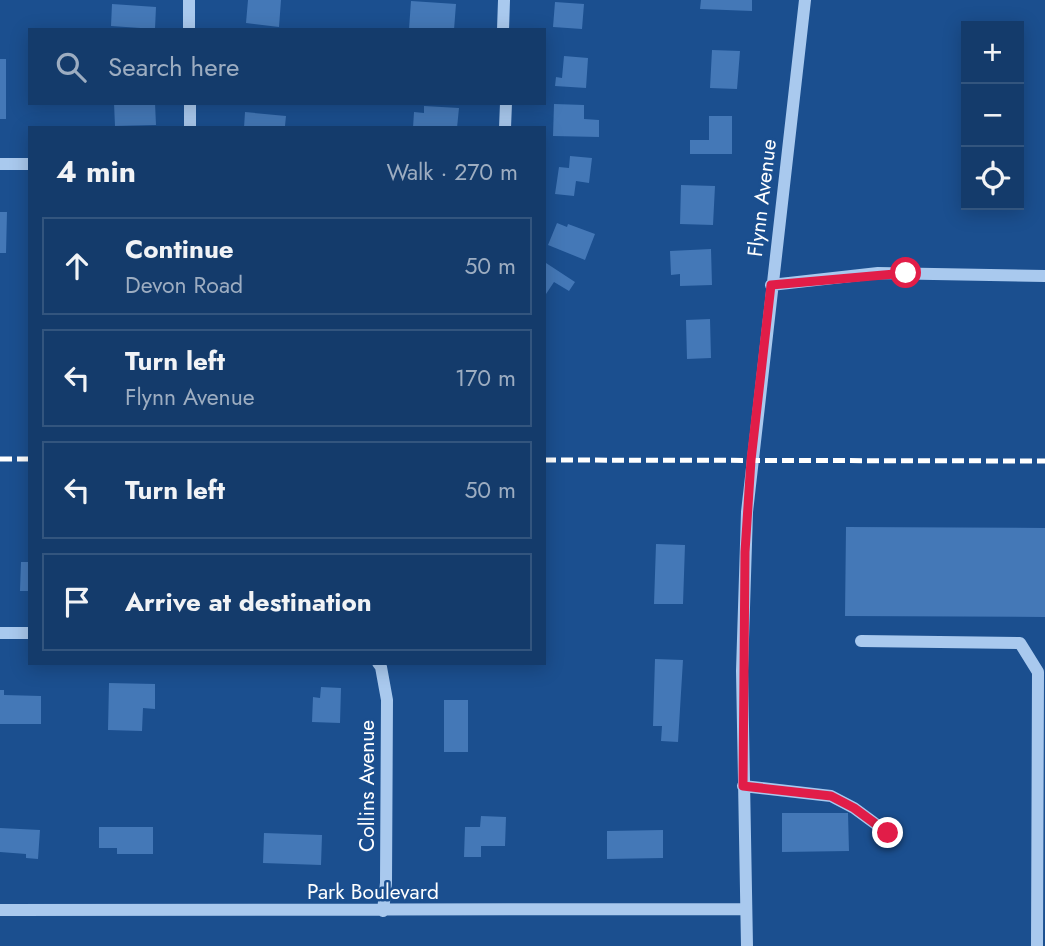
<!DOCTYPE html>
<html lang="en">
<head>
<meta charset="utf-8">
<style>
	:root { --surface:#143b6b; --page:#214673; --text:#f1f3f6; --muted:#9dadc1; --line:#33557e }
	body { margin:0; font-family:Jost,sans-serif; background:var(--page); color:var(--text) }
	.controls { position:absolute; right:21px; top:21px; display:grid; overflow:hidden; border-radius:0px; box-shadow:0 4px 18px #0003 }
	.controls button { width:63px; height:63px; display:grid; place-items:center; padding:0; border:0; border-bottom:2px solid var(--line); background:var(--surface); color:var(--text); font:35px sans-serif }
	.stop { position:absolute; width:21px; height:21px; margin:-16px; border:5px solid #e11d48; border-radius:50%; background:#fff }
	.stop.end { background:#e11d48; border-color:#fff; box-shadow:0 2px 7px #0008 }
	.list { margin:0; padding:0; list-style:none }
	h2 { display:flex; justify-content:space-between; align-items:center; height:91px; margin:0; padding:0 28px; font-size:30px }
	h2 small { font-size:23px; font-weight:400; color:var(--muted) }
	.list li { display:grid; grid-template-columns:46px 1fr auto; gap:21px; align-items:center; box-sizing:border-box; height:98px; margin:0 14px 14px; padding:0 14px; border:2px solid var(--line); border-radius:0px }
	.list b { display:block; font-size:26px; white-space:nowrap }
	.list p { margin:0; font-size:23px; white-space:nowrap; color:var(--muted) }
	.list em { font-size:23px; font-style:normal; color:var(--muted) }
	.icon { flex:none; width:38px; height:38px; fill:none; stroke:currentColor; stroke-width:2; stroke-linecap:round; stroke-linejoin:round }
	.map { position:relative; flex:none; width:1045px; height:946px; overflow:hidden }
	.search { position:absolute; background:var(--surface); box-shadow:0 4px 18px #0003; left:28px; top:28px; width:518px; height:77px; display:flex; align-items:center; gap:18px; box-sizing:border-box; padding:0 24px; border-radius:0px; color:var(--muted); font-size:26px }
	.panel { position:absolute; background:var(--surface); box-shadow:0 4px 18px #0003; left:28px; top:126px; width:518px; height:539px; border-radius:0px }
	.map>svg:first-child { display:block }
</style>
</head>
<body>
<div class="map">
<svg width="1045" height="946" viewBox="0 0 1045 946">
	<rect width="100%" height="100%" fill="#1b4f8f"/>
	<path fill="#4478b7" d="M248,0H281L279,27L246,23Z
		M701,0H752V11L700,9Z
		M411,1L456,4L454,30L409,29Z
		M555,2L584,4L582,29L553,27Z
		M112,4L156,7L155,29L111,26Z
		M712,50L740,51L737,89L710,88Z
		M564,56L588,58L586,88L555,86L556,77L562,78Z
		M0,59H6V119H0Z
		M114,103H155L156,125L115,126Z
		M554,104L584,105V119L599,120V137L553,136Z
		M424,106L459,108L457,128H413L414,112L424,113Z
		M245,112L286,116L285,126L244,128Z
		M709,116H732V154H690V140H709Z
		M570,156L592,158L589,183L576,181L574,196L555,194L559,167L569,168Z
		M681,185L715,186L713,225L680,224Z
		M0,212H7L6,253H0Z
		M557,223L567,227L568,224L595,234L585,260L548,245Z
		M711,249L712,285L680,286V274L671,275L670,251Z
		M546,263L575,282L569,291L554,282L544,297Z
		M710,319L711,358L687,359L686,320Z
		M846,527L1045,528V617L845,616Z
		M656,544L685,545L683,604H654Z
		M21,562H30V591H20Z
		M655,659L683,660L678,742L661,741L662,726H653Z
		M109,683L155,684V709L143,708L142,731L108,730Z
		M321,687L341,688L340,723L312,722L313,697L320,698Z
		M0,690H4V695L41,696V724H0Z
		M444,700H468V752H444Z
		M782,813H848L849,851L782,852Z
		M481,816L506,817L505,846H481V857H464L465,827H480Z
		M99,827H153V854H117V848H99Z
		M0,828L40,830L38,859L26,858V854L0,852Z
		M663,830V858L607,859V831Z
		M264,833L322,835L321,865L263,863Z"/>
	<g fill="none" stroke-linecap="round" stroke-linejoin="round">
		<path stroke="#a9c9ee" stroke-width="12" d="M189,0V30
			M503,30L504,0
			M190,128V103
			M505,128L506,103
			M0,164H30
			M771,285L878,273L1045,276
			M0,633H30
			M861,641L1020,643L1038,672L1037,946
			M378,663L381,667L387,700L386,883L383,911
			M743,786L831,796L854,808L888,833
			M0,910L746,909
			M747,946L742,671L747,512L805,0"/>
		<path stroke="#fff" stroke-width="5" stroke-dasharray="12 5" stroke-linecap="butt" d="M0,459H30
			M544,460L1045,461"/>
	</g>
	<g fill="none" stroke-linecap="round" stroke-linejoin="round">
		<path stroke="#e11d48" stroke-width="9" d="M888,833L854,808L831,796L743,786L745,552L751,460L771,285L906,273"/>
	</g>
	<g text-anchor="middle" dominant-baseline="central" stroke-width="5" stroke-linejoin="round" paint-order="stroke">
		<g font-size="21" fill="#fff" stroke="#1b4f8f">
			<text transform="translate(762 198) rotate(-83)">Flynn Avenue</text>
			<text transform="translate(367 786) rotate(-90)">Collins Avenue</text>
			<text x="373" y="892">Park Boulevard</text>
		</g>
	</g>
</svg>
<div class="controls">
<button>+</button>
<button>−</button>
<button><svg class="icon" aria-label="locate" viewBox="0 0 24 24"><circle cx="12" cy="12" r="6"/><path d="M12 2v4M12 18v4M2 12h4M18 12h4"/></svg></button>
</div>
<div class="stop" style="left:906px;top:273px"></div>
<div class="stop end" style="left:888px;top:833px"></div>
<div class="search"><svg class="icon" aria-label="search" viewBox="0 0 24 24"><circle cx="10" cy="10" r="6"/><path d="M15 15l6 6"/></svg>Search here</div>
<section class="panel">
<h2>4 min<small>Walk · 270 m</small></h2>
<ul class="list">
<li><svg class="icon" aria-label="ahead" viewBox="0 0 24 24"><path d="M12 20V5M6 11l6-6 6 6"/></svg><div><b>Continue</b><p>Devon Road</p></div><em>50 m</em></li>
<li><svg class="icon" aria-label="left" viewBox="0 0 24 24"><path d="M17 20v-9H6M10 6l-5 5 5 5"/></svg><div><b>Turn left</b><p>Flynn Avenue</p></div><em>170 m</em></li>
<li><svg class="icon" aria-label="left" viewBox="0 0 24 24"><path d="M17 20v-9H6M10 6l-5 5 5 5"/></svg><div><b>Turn left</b></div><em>50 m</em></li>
<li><svg class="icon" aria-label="arrive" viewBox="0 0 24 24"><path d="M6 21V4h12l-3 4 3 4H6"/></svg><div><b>Arrive at destination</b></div></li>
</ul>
</section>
</div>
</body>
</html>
